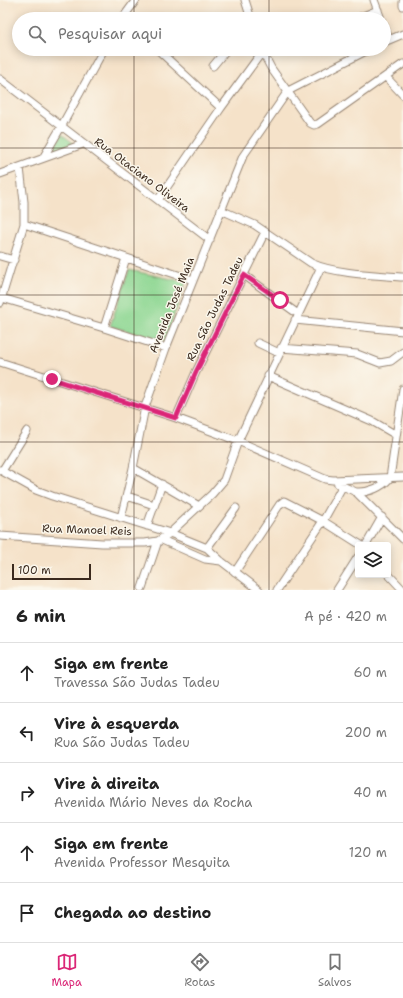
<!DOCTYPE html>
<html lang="pt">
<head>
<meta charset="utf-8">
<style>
	:root { --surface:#fff; --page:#f2f2f2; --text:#222; --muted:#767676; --line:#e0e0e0; --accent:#db2777 }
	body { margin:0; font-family:"Shantell Sans",sans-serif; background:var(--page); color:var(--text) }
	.controls { position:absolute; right:12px; bottom:12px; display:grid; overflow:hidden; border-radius:4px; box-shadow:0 2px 10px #0003 }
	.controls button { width:36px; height:36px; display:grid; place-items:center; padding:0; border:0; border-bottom:1px solid var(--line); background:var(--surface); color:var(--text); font:20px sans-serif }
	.scale { position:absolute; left:12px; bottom:10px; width:79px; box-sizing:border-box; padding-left:4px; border:2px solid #3b2a1e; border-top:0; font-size:11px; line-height:14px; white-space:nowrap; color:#3b2a1e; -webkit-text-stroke:3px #fbf7ec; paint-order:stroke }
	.stop { position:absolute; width:12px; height:12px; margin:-9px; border:3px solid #db2777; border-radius:50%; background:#fff }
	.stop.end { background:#db2777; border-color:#fff; box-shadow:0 1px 4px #0008 }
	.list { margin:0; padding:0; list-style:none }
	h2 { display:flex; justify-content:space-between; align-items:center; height:52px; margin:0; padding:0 16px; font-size:17px }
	h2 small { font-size:13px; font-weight:400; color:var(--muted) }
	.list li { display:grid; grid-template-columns:26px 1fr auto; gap:12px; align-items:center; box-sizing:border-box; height:60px; padding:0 16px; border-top:1px solid var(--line) }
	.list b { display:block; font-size:15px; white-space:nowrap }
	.list p { margin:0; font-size:13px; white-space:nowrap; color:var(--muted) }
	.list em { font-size:13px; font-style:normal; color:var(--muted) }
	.icon { flex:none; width:22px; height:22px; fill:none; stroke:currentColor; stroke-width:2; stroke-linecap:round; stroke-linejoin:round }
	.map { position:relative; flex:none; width:403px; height:590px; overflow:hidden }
	.search { position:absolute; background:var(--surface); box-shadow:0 2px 10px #0003; left:12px; right:12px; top:12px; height:44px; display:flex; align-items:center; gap:10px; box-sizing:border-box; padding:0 14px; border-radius:22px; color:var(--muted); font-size:15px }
	.sheet { height:352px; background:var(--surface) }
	nav { display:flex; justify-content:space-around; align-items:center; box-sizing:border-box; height:56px; border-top:1px solid var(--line); background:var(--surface); font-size:11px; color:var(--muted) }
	nav a { display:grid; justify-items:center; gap:2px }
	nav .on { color:var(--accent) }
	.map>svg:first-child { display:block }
</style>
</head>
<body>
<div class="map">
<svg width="403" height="590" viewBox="0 0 403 590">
	<rect width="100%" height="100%" fill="#fbf7ec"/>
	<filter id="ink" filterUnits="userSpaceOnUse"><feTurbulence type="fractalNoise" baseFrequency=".025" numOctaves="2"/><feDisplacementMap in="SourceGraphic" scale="8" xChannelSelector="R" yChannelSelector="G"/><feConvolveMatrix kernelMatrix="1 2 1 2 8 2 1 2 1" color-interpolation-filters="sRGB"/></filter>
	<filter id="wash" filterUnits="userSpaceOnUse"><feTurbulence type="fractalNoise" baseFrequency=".012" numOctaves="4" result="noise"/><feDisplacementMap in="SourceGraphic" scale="16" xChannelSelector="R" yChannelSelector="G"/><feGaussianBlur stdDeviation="0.9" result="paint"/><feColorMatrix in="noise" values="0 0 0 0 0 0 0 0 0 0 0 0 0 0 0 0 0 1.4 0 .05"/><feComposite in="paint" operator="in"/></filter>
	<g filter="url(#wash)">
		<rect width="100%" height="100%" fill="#f5e2c9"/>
		<path fill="#8ed793" stroke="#648058" d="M62,134L74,144L52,150Z
			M129,270L186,282L164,342L110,326Z"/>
	</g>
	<g filter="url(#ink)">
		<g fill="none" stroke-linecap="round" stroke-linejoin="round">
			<defs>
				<path id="minor" d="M245,0L251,19
					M374,0L381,19
					M403,2V6
					M122,19L136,0
					M356,19L378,10
					M384,26L389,40
					M384,42L403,34
					M157,49L221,108
					M261,49L271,68L310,123L314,125L318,124L403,64
					M213,66L227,49
					M386,77L403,95
					M0,79L210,240
					M43,158L61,127L104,49
					M0,174L83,144
					M158,200L221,108L262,52
					M221,210L255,225L311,263C335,274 376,275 403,277
					M24,224L193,280
					M0,256L14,260
					M244,275L298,314
					M2,298L104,328L166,348
					M0,303L24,224V202L20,168
					M295,320L403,331
					M104,328L126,258
					M258,343L279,353
					M281,348L357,354L380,363L391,361L403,352
					M0,362L176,418L238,441L325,479L333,480L403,477
					M268,376L372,421L396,435
					M176,418L196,372L265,232
					M133,468L199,506
					M0,470L36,490L52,496L170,533L207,548L221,561L259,590
					M2,471L27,431
					M338,484L356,492L403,539
					M356,492C369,493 382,487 390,478L403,389
					M127,496L154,505
					M121,518L133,468L145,407L166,348L243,156L288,91L370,49
					M147,526L162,484
					M0,536L102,543H145L158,541L170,533L212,494L224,480L238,441L321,267
					M162,540L205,559L221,561
					M366,545L382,517
					M207,548L236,508
					M235,572L280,504L284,501L323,521L361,545
					M388,574L403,590
					M142,588L158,541
					M277,590L323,521L342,487
					M337,590L358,557"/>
			</defs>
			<use href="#minor" stroke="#988674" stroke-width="9"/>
			<use href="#minor" stroke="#fff" stroke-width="7"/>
		</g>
	</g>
	<g fill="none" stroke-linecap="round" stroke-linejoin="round" filter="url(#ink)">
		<path stroke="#db2777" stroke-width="5" d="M52,379L176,418L196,372L244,275L280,300"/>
	</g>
	<path fill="none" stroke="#3b2a1e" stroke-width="1" stroke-opacity="0.55" d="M134,0V19M269,0V19M134,49V590M269,49V590M0,148H403M0,295H403M0,442H403"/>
	<g text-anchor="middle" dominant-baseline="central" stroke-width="3" stroke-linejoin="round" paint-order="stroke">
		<g font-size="11" fill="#3b2a1e" stroke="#fbf7ec">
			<text transform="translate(142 175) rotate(37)">Rua Otaciano Oliveira</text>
			<text transform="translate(172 305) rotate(-68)">Avenida José Maia</text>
			<text transform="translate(215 309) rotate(-64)">Rua São Judas Tadeu</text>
			<text transform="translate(87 530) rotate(2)">Rua Manoel Reis</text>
		</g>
	</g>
</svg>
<div class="controls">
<button><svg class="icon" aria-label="layers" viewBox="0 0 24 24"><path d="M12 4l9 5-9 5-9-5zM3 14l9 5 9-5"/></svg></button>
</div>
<div class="scale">100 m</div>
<div class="stop" style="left:280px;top:300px"></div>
<div class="stop end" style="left:52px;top:379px"></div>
<div class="search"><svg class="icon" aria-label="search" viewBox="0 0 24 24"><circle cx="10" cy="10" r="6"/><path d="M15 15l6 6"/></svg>Pesquisar aqui</div>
</div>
<section class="sheet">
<h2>6 min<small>A pé · 420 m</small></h2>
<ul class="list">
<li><svg class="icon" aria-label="ahead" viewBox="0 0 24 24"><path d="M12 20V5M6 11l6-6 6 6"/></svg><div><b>Siga em frente</b><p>Travessa São Judas Tadeu</p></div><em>60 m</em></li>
<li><svg class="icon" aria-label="left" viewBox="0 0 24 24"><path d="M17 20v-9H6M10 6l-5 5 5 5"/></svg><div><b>Vire à esquerda</b><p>Rua São Judas Tadeu</p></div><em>200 m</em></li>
<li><svg class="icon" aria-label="right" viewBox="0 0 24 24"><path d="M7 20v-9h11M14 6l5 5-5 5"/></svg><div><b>Vire à direita</b><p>Avenida Mário Neves da Rocha</p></div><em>40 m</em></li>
<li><svg class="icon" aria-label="ahead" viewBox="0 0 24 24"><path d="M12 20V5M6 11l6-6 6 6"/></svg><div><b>Siga em frente</b><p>Avenida Professor Mesquita</p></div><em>120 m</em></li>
<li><svg class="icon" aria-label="arrive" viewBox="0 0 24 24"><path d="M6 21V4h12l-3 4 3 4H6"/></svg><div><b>Chegada ao destino</b></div></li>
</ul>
</section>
<nav>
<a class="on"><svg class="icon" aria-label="map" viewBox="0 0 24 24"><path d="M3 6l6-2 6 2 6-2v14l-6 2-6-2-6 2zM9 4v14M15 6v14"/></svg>Mapa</a>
<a><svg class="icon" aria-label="directions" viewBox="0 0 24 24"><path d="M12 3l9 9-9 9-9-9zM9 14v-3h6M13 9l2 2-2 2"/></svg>Rotas</a>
<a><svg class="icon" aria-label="saved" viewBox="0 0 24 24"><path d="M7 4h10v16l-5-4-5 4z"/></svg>Salvos</a>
</nav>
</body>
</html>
